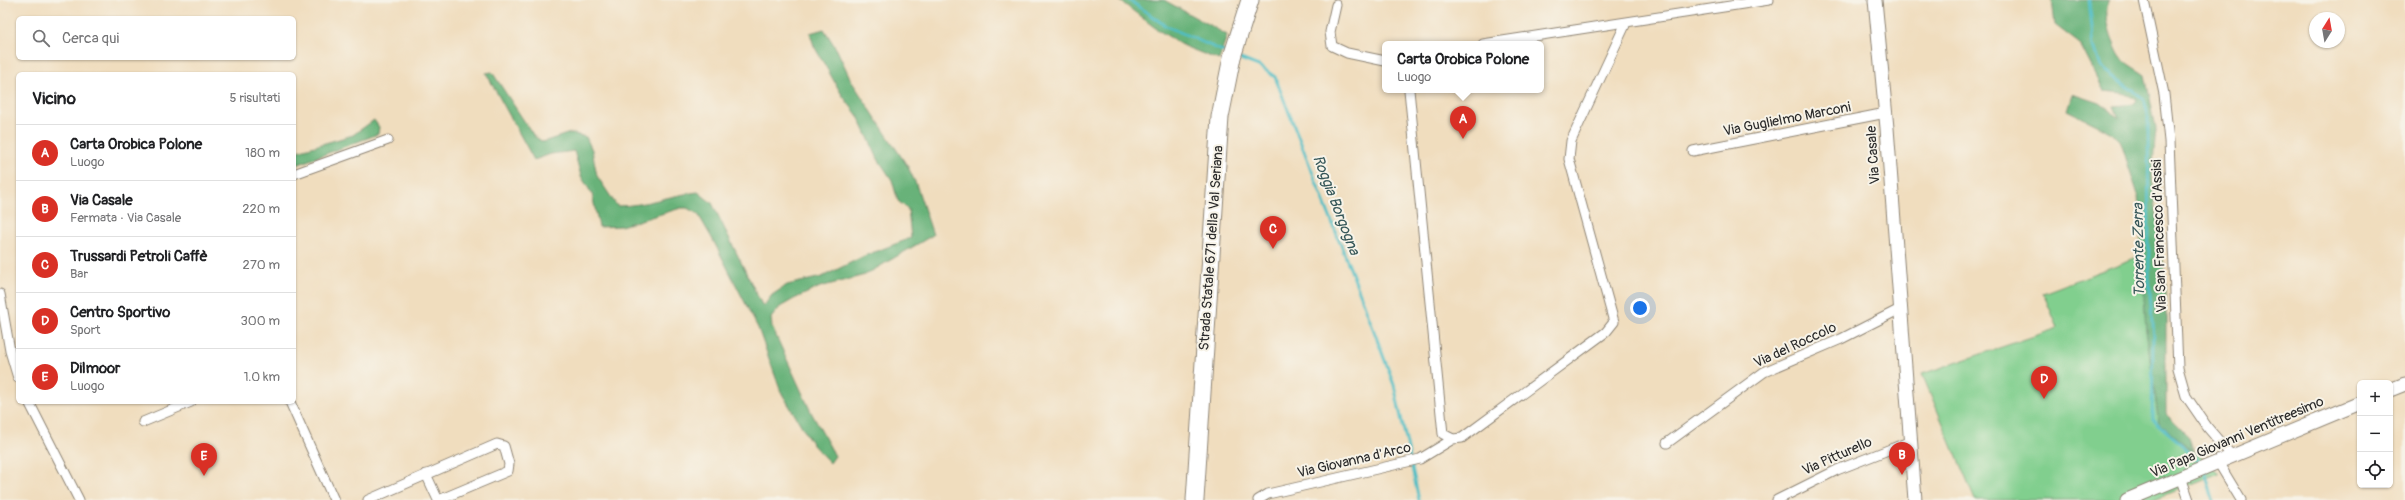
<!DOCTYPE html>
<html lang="it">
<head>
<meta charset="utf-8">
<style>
	:root { --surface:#fff; --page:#f6f6f6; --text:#202124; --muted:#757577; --line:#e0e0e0; --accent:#d93025 }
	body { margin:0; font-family:Pangolin,sans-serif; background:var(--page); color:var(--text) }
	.controls { position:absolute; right:12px; bottom:12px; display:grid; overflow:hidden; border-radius:6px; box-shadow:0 1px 3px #0004 }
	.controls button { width:36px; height:36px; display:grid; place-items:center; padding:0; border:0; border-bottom:1px solid var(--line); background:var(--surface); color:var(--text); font:20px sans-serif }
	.compass { position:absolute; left:2309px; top:12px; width:36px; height:36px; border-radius:50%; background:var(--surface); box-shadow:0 1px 3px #0004; rotate:11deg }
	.you { position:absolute; left:1640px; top:308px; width:14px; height:14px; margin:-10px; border:3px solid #fff; border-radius:50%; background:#1a73e8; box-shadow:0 0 0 6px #1a73e833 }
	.badge { display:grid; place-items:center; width:26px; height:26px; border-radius:50%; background:var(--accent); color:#fff; font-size:13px; font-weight:700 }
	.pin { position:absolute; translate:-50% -33px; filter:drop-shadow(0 1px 2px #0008) }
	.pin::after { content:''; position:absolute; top:21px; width:14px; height:12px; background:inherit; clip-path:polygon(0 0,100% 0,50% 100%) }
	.popup { position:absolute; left:1382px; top:41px; width:162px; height:52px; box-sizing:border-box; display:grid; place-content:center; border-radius:6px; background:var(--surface); filter:drop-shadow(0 1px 3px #0005); font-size:13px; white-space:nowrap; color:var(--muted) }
	.popup b { font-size:15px; color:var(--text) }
	.popup::after { content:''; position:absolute; left:50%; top:100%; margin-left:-8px; border:8px solid transparent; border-top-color:var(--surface) }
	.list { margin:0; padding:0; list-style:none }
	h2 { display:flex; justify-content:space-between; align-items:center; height:52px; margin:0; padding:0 16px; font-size:17px }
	h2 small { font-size:13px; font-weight:400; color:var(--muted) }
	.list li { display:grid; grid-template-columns:26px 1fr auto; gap:12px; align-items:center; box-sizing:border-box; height:56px; padding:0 16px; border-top:1px solid var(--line) }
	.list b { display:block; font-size:15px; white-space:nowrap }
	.list p { margin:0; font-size:13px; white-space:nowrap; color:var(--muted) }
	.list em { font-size:13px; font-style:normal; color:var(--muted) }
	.icon { flex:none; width:22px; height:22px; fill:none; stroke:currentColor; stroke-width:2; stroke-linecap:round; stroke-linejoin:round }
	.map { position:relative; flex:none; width:2405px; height:500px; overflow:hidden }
	.search { position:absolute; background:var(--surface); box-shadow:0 1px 3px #0004; left:16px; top:16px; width:280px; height:44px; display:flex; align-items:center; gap:10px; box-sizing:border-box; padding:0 14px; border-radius:6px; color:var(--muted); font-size:15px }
	.panel { position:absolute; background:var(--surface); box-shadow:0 1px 3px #0004; left:16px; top:72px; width:280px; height:332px; border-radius:6px }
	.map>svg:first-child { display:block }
</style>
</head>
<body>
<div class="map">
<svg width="2405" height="500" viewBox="0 0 2405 500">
	<rect width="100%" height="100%" fill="#f7f3e8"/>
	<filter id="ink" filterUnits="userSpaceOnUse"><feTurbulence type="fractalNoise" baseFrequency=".025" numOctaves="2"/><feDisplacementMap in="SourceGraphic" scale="8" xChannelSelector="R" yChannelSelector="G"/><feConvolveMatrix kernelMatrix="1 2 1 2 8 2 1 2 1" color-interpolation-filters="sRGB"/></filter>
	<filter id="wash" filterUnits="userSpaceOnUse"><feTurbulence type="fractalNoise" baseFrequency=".012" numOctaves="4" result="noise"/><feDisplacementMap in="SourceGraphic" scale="16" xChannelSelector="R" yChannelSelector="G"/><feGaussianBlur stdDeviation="0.9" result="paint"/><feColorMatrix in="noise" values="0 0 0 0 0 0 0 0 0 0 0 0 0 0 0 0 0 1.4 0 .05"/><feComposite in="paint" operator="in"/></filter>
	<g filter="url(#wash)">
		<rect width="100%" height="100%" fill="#f0ddbe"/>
		<path fill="#81cf8e" stroke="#567d5c" d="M2143,255L2146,330L2159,423L2219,473L2152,500H1975L1922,374L2058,328L2043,293Z"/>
		<path fill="#68b279" stroke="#4a6e52" d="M1119,0H1164L1227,35L1219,60L1186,47L1158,30Z
			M2052,0H2110C2101,10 2113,45 2120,56C2124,63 2137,69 2145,75L2156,128L2152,177L2166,286V414L2189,437L2194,451L2159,423L2146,330L2138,195L2120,140L2111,132L2067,110L2072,94L2099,103L2119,118L2114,106L2134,104L2136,99L2123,93L2104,91L2080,44L2055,25Z
			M824,29L837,50L852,82L908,167L916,184L933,235L865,275L820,287L794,299L780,307L771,318L772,327L811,412L835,456L830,463L813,445L781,392L758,328L713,240L698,214L687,208H681L621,226L599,227L592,194L581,176L574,151L551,154L534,160L486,73L492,72L534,136L543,142L570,133L586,137L592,150L597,176L617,206C645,206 670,195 698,192L712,203L763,307L772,295L787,285L822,277L864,256L911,238L908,209L898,201L892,180L878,159L858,116L842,95L814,46L810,33Z
			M374,120L379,127L378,134L294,166V152L353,135Z"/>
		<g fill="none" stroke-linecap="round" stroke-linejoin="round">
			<path stroke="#50bec5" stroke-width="3" d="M1129,0L1166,26L1227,53
				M2089,0L2094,46L2101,67L2144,99L2148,115L2149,277L2153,338L2152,419L2183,445L2201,465
				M1238,58L1261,67L1275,77L1361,296L1394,385L1419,500
				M2205,471L2213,500"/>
		</g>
	</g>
	<g filter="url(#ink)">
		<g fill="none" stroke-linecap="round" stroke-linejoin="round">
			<defs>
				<path id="street" d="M2144,0L2164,94L2169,141L2178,368L2186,396L2208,428L2232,456
					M1336,5L1330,32L1332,46L1347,53L1385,61
					M1483,44L1769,0
					M1409,90L1443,434L1453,439L1462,438L1606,332L1614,322L1569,159L1571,141L1626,23
					M1693,151L1886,113
					M294,174L388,140
					M0,294L10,351L18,378
					M29,402L79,500
					M290,402L334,500
					M143,422L191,402
					M1667,443L1764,372L1841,339L1900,309
					M2218,462L2241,500
					M426,474L438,500
					M2181,477L2189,500
					M368,500L497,444L504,446L509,464L508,471L439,500
					M1258,500L1268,494L1420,459L1453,439
					M1777,500L1837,470L1911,441"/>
				<path id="secondary" d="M1875,0L1887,128L1915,500
					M2390,390L2405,384
					M2127,500L2360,403"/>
				<path id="highway" d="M1195,500L1220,117L1232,57L1250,0"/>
			</defs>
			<use href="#street" stroke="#8e8474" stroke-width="11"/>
			<use href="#secondary" stroke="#8e8474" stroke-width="15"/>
			<use href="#highway" stroke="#8e8474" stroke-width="19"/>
			<use href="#street" stroke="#fff" stroke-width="9"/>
			<use href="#secondary" stroke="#fff" stroke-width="13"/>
			<use href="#highway" stroke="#fff" stroke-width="17"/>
		</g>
	</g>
	<g text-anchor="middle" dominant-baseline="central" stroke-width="4" stroke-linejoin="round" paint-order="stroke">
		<g font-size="14" fill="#2b2b2b" stroke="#f7f3e8">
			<text transform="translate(1787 119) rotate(-11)">Via Guglielmo Marconi</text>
			<text transform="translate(1873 155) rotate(-94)">Via Casale</text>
			<text transform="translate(2159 236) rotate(-92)">Via San Francesco d'Assisi</text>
			<text transform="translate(1211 248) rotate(-86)">Strada Statale 671 della Val Seriana</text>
			<text transform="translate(1795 345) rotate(-25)">Via del Roccolo</text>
			<text transform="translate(2237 437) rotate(-23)">Via Papa Giovanni Ventitreesimo</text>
			<text transform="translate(1837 456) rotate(-24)">Via Pitturello</text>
			<text transform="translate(1354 460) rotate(-13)">Via Giovanna d'Arco</text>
		</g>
		<g font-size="15" font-style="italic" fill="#365759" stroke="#f7f3e8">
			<text transform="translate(1336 205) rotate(69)">Roggia Borgogna</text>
			<text transform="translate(2139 250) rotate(-91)">Torrente Zerra</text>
		</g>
	</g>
</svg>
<div class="controls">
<button>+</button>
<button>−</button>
<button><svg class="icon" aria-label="locate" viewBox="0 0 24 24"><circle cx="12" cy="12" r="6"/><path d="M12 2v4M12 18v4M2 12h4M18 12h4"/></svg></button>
</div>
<svg class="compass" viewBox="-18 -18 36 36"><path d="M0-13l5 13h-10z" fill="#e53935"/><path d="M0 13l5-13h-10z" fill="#757577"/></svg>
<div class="you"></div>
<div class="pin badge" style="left:1463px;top:139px">A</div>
<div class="popup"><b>Carta Orobica Polone</b>Luogo</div>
<div class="pin badge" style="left:1902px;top:475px">B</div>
<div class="pin badge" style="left:1273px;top:249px">C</div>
<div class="pin badge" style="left:2044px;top:399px">D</div>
<div class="pin badge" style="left:204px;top:476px">E</div>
<div class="search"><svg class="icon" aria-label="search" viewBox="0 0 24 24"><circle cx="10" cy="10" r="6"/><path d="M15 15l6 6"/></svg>Cerca qui</div>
<section class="panel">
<h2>Vicino<small>5 risultati</small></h2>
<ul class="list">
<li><span class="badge">A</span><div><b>Carta Orobica Polone</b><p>Luogo</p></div><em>180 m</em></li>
<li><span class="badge">B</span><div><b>Via Casale</b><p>Fermata · Via Casale</p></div><em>220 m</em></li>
<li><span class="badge">C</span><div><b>Trussardi Petroli Caffè</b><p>Bar</p></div><em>270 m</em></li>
<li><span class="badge">D</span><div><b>Centro Sportivo</b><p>Sport</p></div><em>300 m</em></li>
<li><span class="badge">E</span><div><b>Dilmoor</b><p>Luogo</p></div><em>1.0 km</em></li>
</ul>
</section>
</div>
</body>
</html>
